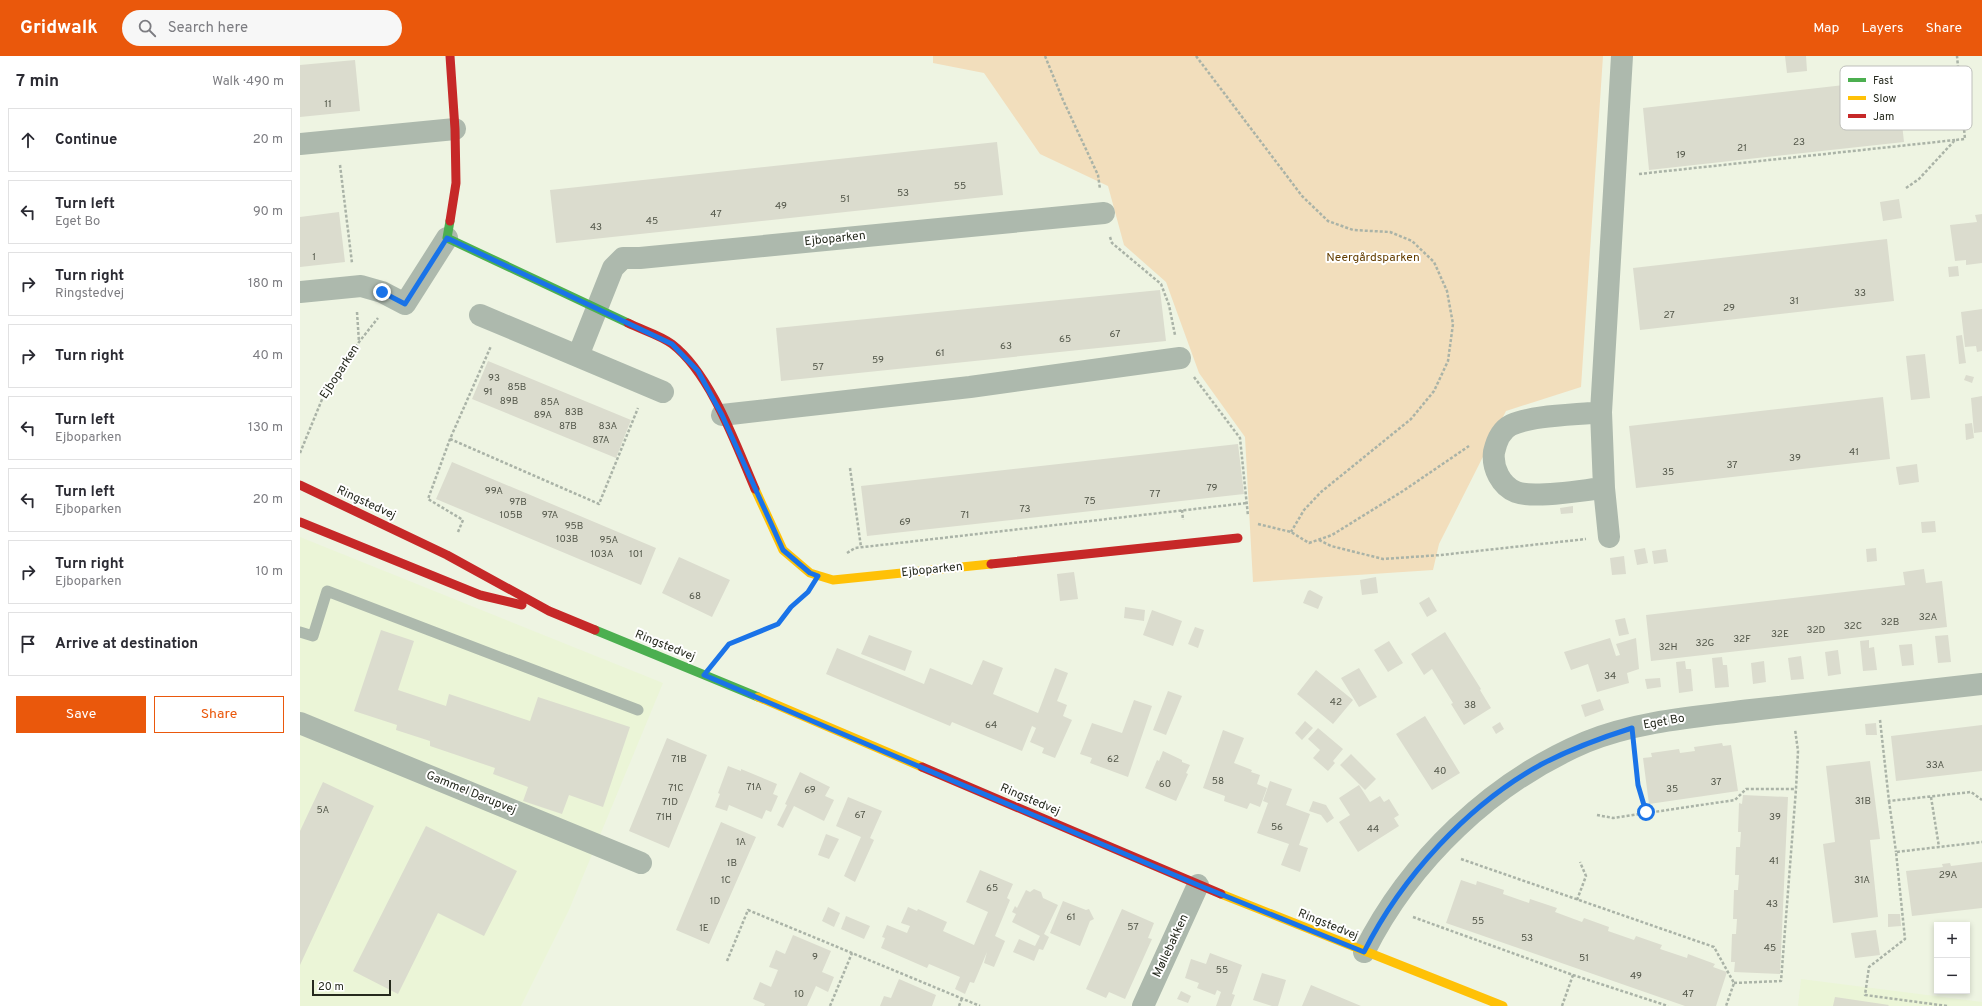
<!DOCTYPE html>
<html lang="en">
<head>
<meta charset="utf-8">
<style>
	:root { --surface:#fff; --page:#f7f7f7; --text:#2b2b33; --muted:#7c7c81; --line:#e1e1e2; --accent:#ea580c }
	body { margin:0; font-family:Overpass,sans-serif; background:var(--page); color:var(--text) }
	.controls { position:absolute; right:12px; bottom:12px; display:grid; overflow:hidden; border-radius:0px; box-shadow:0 2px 6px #0003 }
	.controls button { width:36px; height:36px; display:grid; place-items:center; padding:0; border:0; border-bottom:1px solid var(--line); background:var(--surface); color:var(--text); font:20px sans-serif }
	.scale { position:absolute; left:12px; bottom:10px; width:79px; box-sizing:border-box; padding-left:4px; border:2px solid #25291d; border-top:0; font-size:11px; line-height:14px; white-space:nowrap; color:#25291d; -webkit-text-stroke:3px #fff; paint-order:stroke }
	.stop { position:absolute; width:12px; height:12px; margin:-9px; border:3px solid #1a73e8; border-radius:50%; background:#fff }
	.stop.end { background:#1a73e8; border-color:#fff; box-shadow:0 1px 4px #0008 }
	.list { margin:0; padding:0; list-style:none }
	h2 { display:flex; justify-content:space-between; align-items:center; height:52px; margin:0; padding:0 16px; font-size:17px }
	h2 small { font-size:13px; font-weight:400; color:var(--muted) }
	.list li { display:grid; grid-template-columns:26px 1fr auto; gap:12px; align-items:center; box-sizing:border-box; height:64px; margin:0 8px 8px; padding:0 8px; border:1px solid var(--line); border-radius:0px }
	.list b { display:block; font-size:15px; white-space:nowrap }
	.list p { margin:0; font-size:13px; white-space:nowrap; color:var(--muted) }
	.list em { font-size:13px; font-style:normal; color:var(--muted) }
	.actions { display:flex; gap:8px; padding:12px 16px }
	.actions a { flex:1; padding:9px 0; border:1px solid var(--accent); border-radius:0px; text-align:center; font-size:14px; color:var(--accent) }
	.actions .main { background:var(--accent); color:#fff }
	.icon { flex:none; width:22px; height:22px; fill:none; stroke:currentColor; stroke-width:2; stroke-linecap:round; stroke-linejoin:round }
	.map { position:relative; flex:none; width:1682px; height:950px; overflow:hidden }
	header { display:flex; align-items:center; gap:24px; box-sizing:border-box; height:56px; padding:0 20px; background:var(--accent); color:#fff }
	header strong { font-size:19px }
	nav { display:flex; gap:22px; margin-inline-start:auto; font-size:14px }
	.search { width:280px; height:36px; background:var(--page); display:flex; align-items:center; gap:10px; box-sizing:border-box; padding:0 14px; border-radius:22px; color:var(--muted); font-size:15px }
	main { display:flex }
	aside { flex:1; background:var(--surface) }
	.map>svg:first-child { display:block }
</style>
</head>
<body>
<header>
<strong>Gridwalk</strong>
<div class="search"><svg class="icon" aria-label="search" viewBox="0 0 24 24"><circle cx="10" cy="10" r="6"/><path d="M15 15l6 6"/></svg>Search here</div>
<nav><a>Map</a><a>Layers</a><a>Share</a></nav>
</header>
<main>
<aside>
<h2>7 min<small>Walk · 490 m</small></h2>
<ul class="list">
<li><svg class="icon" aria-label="ahead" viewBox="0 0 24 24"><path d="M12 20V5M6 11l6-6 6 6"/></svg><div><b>Continue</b></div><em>20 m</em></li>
<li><svg class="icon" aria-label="left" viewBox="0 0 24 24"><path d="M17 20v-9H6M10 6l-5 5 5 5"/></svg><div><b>Turn left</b><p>Eget Bo</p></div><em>90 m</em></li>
<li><svg class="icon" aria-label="right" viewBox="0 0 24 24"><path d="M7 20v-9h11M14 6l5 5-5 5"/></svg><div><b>Turn right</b><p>Ringstedvej</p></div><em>180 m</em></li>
<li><svg class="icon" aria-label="right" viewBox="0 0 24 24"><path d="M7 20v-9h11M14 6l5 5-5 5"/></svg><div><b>Turn right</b></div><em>40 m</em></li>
<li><svg class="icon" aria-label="left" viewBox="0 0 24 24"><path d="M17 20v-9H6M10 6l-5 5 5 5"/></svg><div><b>Turn left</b><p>Ejboparken</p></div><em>130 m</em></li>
<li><svg class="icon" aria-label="left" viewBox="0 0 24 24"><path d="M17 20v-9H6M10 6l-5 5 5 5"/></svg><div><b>Turn left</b><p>Ejboparken</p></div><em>20 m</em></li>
<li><svg class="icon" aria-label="right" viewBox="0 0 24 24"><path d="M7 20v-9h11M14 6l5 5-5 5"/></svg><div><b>Turn right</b><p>Ejboparken</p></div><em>10 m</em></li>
<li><svg class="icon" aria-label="arrive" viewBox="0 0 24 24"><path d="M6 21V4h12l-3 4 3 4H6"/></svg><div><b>Arrive at destination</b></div></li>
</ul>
<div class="actions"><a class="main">Save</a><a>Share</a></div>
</aside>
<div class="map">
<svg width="1682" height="950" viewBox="0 0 1682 950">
	<rect width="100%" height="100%" fill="#eef4e2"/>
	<path fill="#ebf5d7" d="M0,481L363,627L269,854L221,950H0Z
		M1501,923L1682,946V950H1498Z"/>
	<path fill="#f2debc" d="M633,0H1303L1281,331L1206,355L1139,488L1133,514L953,526L945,381L899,317L866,226L824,189L808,130L740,98L684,17L633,7Z"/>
	<path fill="#dbdcce" d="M1485,0H1506L1507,15L1487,17Z
		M55,4L60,55L0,61V9Z
		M1597,23L1604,86L1349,114L1343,52Z
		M697,86L703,139L256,187L250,134Z
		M1599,143L1602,162L1583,165L1580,146Z
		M39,156L45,206L0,211V161Z
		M1682,158V207L1666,209V204L1655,205L1650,169L1677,166L1675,159Z
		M1587,183L1594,245L1340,274L1333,212Z
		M1658,210L1659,220L1649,221L1648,211Z
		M860,234L866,285L481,325L476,272Z
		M1682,253V295L1677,296L1676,290L1665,291L1661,256Z
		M1662,279L1666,307L1659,308L1656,280Z
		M1625,298L1630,342L1611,344L1606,300Z
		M188,305L331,364L316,402L172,343Z
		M1666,319L1674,321L1672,327L1664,324Z
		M1682,340V376L1674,377L1671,342Z
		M1583,341L1590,403L1336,432L1329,370Z
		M1672,367L1674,382L1666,384L1665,368Z
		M938,388L944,438L567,480L561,430Z
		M152,406L356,492L341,529L136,443Z
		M1617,408L1619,426L1599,429L1596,411Z
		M1273,450V457L1261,458L1260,452Z
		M1635,465L1636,476L1622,477L1621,466Z
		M1345,492L1348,507L1337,509L1334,494Z
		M1576,492L1577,505L1567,506L1566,493Z
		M1366,493L1368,506L1354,508L1352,495Z
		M1324,500L1326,518L1312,519L1310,502Z
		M379,501L430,524L412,561L362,537Z
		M1624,513L1626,527L1642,525L1647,571L1351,605L1346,559L1605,529L1603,516Z
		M774,516L778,543L760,545L757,518Z
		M1076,521L1078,537L1062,539L1060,524Z
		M1010,534L1023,541L1018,553L1003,547L1008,535Z
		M1129,541L1137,555L1127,561L1119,547Z
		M825,551L845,554L844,565L824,562Z
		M852,554L882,565L873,590L843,579Z
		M1325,562L1329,578L1319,580L1315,564Z
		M895,571L904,574L898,592L888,588Z
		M81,574L114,585L98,634L146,650L149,638L230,665L238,641L330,671L303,751L269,739L262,758L223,745L228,731L193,718L195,712L130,690V685L96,674L97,669L54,655Z
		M1145,576L1181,633L1180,634L1191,652L1164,669L1151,648L1153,647L1132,613L1124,619L1111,598Z
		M569,579L612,595L605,615L561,598Z
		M1648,579L1651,606L1638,607L1635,580Z
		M1310,582L1316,600L1320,599L1316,588L1336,582L1339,613L1327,617L1329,627L1297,636L1288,608L1271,614L1264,596Z
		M1569,584V592L1574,591L1577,614L1563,615L1560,585Z
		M1089,585L1103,607L1088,616L1074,594Z
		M1612,588L1614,609L1602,610L1599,589Z
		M537,592L624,628L630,612L672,629L683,604L703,612L693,638L738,657L755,612L768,617L757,645L767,649L763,660L772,664L755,702L742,697L744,692L730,686L736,672L732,670L722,695L652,666L650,670L526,618Z
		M1538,594L1541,618L1528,620L1525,596Z
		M1501,600L1504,623L1491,624L1488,602Z
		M1422,601L1423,609H1427L1429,631L1415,632L1412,602Z
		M1385,605L1386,613H1391L1393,635L1379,637L1376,606Z
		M1464,605L1466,626L1453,628L1451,607Z
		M1059,612L1077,641L1059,651L1041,622Z
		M1016,614L1053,644L1033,668L997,638Z
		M1360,622L1361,631L1347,633L1345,623Z
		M868,635L882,640L866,679L853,674Z
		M1300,643L1304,654L1285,661L1281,649Z
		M834,644L852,650L828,721L790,707L792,702L780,698L792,667L822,677Z
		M1125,660L1160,717L1132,734L1096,678Z
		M1005,665L1013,672L1002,684L995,677Z
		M1200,666L1204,673L1196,678L1192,671Z
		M1576,667L1577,679H1566L1565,668Z
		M1682,669V715L1596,725L1591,680Z
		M1018,672L1043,693L1033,705L1035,707L1028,715L1013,702L1020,694L1008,683Z
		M923,674L944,682L934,707L952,714L951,716L960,719L957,728L967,732L960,751L950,747L947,753L924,745L925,740L903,732Z
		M367,682L407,699L369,792L329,775Z
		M1422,687L1423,690L1431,689L1438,735L1349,748L1343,702L1352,701L1351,697L1379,693L1380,697L1395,695L1394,691Z
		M863,695L882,704V706L890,709L886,717L888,718L876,745L845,732L857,704L859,705Z
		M1051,698L1076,723L1065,734L1040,709Z
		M1570,705L1580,783L1570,784L1578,861L1533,867L1523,788L1535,786L1526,710Z
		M428,710L441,715V713L477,728L473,738L478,740L471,756L466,754L462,763L429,749L427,755L415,751L420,738L418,737Z
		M500,716L530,731L525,740L534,744L524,765L494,750L483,772L477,769L487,749L485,748Z
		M970,725L992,733L986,749L1010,758L999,789L1008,792L1000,816L981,809L989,788L957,777L968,747L963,745Z
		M23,726L74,750L0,909V775Z
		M1059,729L1070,746L1080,740L1084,746L1089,743L1099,759L1094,762L1099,770L1058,796L1039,766L1050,759L1039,742Z
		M1443,739L1488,741L1480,918L1434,916L1435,906H1431L1432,878H1436L1437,863H1433L1434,834H1438L1439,819H1435L1436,791H1440L1441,776H1438L1439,747L1442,748Z
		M548,741L582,755L570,782L574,784L555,826L544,820L561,781L536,770Z
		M1013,745L1026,749L1034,762L1027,767L1021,759L1009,755Z
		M421,766L456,781L409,888L376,874Z
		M126,770L217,815L184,880L138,857L98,938L53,915Z
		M526,778L539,783L529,803L518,799Z
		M1682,806V852L1612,860L1606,815L1643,811L1642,808L1650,807L1651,810Z
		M680,814L713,828L707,842L710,844L695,880L705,885L694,911L684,907L687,896L674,927L670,926L665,938L655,933L660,921L629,908L627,912L581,892L585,882L582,881L587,869L607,877L610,870L601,867L608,851L617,855L618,853L647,866L643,875L674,889L688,856L666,846Z
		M1161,824L1176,829L1177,825L1204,834L1203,838L1229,847L1230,843L1257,852L1255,856L1282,866L1284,862L1309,871L1308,875L1334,884L1336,880L1362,889L1360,893L1387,902L1388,898L1415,908L1413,911L1427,916L1416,950H1385L1146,867Z
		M734,833L741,836L743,842L758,849L744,878L749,881L743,894L739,893L734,905L713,896L719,883L735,890L740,880L712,866L716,858L712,856L715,850L717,852L726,834L730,836Z
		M763,845L786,854L789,853L794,863L790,865L780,890L750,877Z
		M528,851L540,857L534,871L522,865Z
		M822,853L854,867L848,882L852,883L825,943L809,936L806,942L786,933Z
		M1588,858H1600L1601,870L1588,871Z
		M546,860L570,870L564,883L541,873Z
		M1576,874L1580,899L1555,902L1551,877Z
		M493,879L531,895L522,916L534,921L528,936L516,930L507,950H464L465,948L453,943L460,926L471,931L478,914L469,911L476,894L485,898Z
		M910,897L942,909L932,938L935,939L931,950H916L921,936L917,934L915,939L897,932L899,927L885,922L891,903L906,908Z
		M962,917L986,924L978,950H972L953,944Z
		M599,923L636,939L632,950H580L584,940L591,942Z
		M1011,929L1061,950H1002Z
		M881,935L891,940L888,947L877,943Z
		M1535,941L1589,949L1588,950H1533Z"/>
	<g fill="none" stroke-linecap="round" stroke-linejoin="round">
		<path stroke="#aab3a7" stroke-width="2.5" stroke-dasharray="3 2" stroke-linecap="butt" d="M745,0L763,44L798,119L800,133
			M896,0L1002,140L1028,165L1053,174L1090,176L1112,185L1134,206L1147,235L1153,268L1148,305L1134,335L1111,363L1021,436L1004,454L991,476
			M40,109L52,207
			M1339,118L1655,84
			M1606,132L1619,123L1655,84L1665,83L1657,0
			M810,181L812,187L861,228L869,249L875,279
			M57,256L59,286
			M894,321L940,382L948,460
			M150,383L299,448L338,352
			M0,397L23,341L59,286L78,262
			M550,412L561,491
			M882,454L883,464
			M958,468L991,476L1009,487L1032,479L1103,435L1169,390
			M158,476L163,464L128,443L150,383L191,290
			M1019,484L1031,490L1083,503L1141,499L1286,483
			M547,497L555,492L947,447
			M420,599L429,588L478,568L491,551L503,540
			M1580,664L1589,745L1671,736L1682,744
			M1334,696L1338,729L1347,756
			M1631,741L1639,791
			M1589,745L1596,796
			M1297,759L1313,762L1435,744L1446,733H1496
			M1161,803L1414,891L1434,927L1426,950
			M1277,844L1286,820L1280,806
			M1113,861L1273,919L1368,950
			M427,905L448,854L680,950
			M1434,927L1481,925L1496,733L1498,695L1495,673
			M530,950L552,897
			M659,950L662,942
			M1262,950L1273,919
			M1647,950L1565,939L1569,911L1605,883L1596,796L1682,786"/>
		<path stroke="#adb9ad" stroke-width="11" d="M0,576L13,580L27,535L338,654"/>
		<path stroke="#adb9ad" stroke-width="22" d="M0,88L155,73
			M0,236L61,230L82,236L105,248L147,182
			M180,259L363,336
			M278,300L313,212L323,202H340L804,157
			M1301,356C1276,359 1233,359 1211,369C1201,374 1196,387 1194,396C1192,412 1201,430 1216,436C1234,443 1283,434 1304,432
			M422,359L670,331L880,302
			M1309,481L1304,432L1301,356L1322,0
			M0,667L341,807
			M1064,896C1110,804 1192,726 1286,686C1338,665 1396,661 1451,654C1528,645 1605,636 1682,628
			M843,950L898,829"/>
		<path stroke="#4caf50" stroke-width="9" d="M150,165L147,182L328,267
			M295,574L458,641"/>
		<path stroke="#ffc107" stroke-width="9" d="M455,433L483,494L510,517L533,524L691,508
			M458,641L622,711
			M921,838L1203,950"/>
		<path stroke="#c62828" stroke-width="9" d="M150,165L156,127L155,73L150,0
			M328,267C342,274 360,279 372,288C411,318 436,389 455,433
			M0,429L147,499L249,555L295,574
			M0,466L180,539L222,549
			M691,508L938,482
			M622,711L921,838"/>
	</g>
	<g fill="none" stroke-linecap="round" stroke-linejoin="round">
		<path stroke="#1a73e8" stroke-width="5" d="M82,236L105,248L147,182L372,288L398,315L422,359L483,494L510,517L518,520L508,536L491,551L478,568L429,588L404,619L898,829L1064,896C1101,822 1168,748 1242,708C1271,693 1300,682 1332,672L1338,729L1346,756"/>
	</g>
	<g text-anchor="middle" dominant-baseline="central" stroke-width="4" stroke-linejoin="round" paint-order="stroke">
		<g font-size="10" fill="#525649">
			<text x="28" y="48">11</text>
			<text x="1499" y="86">23</text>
			<text x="1442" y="92">21</text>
			<text x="1381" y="99">19</text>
			<text x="660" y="130">55</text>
			<text x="603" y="137">53</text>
			<text x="545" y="143">51</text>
			<text x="481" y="150">49</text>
			<text x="416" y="158">47</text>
			<text x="352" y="165">45</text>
			<text x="296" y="171">43</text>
			<text x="14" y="201">1</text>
			<text x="1560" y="237">33</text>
			<text x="1494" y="245">31</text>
			<text x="1429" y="252">29</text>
			<text x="1369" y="259">27</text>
			<text x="815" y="278">67</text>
			<text x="765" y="283">65</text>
			<text x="706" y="290">63</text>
			<text x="640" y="297">61</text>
			<text x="578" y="304">59</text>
			<text x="518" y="311">57</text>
			<text x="194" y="322">93</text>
			<text x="217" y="331">85B</text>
			<text x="188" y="336">91</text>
			<text x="209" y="345">89B</text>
			<text x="250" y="346">85A</text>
			<text x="274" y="356">83B</text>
			<text x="243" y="359">89A</text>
			<text x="268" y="370">87B</text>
			<text x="308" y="370">83A</text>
			<text x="301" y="384">87A</text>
			<text x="1554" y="396">41</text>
			<text x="1495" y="402">39</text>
			<text x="1432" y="409">37</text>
			<text x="1368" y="416">35</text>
			<text x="912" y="432">79</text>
			<text x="194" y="435">99A</text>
			<text x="855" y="438">77</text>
			<text x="790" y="445">75</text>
			<text x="218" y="446">97B</text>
			<text x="725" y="453">73</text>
			<text x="211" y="459">105B</text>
			<text x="250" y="459">97A</text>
			<text x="665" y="459">71</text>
			<text x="605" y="466">69</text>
			<text x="274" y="470">95B</text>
			<text x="267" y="483">103B</text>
			<text x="309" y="484">95A</text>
			<text x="302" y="498">103A</text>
			<text x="336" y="498">101</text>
			<text x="395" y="540">68</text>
			<text x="1628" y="561">32A</text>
			<text x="1590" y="566">32B</text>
			<text x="1553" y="570">32C</text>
			<text x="1516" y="574">32D</text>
			<text x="1480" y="578">32E</text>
			<text x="1442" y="583">32F</text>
			<text x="1405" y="587">32G</text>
			<text x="1368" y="591">32H</text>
			<text x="1310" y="620">34</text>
			<text x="1036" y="646">42</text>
			<text x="1170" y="649">38</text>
			<text x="691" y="669">64</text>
			<text x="379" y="703">71B</text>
			<text x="813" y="703">62</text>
			<text x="1635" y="709">33A</text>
			<text x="1140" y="715">40</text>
			<text x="918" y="725">58</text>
			<text x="1416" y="726">37</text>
			<text x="865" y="728">60</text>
			<text x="454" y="731">71A</text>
			<text x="376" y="732">71C</text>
			<text x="1372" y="733">35</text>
			<text x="510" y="734">69</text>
			<text x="1563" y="745">31B</text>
			<text x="370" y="746">71D</text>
			<text x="23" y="754">5A</text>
			<text x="560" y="759">67</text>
			<text x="364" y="761">71H</text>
			<text x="1475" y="761">39</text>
			<text x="977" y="771">56</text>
			<text x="1073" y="773">44</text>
			<text x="441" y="786">1A</text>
			<text x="1474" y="805">41</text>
			<text x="432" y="807">1B</text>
			<text x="1648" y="819">29A</text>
			<text x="426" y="824">1C</text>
			<text x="1562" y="824">31A</text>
			<text x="692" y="832">65</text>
			<text x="415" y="845">1D</text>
			<text x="1472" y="848">43</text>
			<text x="771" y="861">61</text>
			<text x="1178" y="865">55</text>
			<text x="833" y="871">57</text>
			<text x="404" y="872">1E</text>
			<text x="1227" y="882">53</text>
			<text x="1470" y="892">45</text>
			<text x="515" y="901">9</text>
			<text x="1284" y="902">51</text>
			<text x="922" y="914">55</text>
			<text x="1336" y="920">49</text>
			<text x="499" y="938">10</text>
			<text x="1388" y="938">47</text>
		</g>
		<g font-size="12" fill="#25291d" stroke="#fff">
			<text transform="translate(535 183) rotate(-6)">Ejboparken</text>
			<text transform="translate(40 316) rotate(-57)">Ejboparken</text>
			<text transform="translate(66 447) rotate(25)">Ringstedvej</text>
			<text transform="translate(632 514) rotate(-6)">Ejboparken</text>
			<text transform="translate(365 590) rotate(22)">Ringstedvej</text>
			<text transform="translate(1364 666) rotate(-10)">Eget Bo</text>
			<text transform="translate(171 737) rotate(22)">Gammel Darupvej</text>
			<text transform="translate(730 744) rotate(23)">Ringstedvej</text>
			<text transform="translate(1028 869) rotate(22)">Ringstedvej</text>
			<text transform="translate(871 890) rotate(-65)">Møllebakken</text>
		</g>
		<g font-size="12" fill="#643e00" stroke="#fff">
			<text x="1073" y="202">Neergårdsparken</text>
		</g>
	</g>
	<rect x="1540" y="10" width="132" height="64" rx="6" fill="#fff" stroke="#bebfbb" stroke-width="1"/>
	<rect x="1548" y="22" width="18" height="4" fill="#4caf50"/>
	<rect x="1548" y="40" width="18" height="4" fill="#ffc107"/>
	<rect x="1548" y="58" width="18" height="4" fill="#c62828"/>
	<g font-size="11" fill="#25291d">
		<text x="1573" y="28">Fast</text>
		<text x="1573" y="46">Slow</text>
		<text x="1573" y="64">Jam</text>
	</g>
</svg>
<div class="controls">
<button>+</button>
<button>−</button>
</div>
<div class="scale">20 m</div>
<div class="stop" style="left:1346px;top:756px"></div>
<div class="stop end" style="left:82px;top:236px"></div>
</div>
</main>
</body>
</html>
